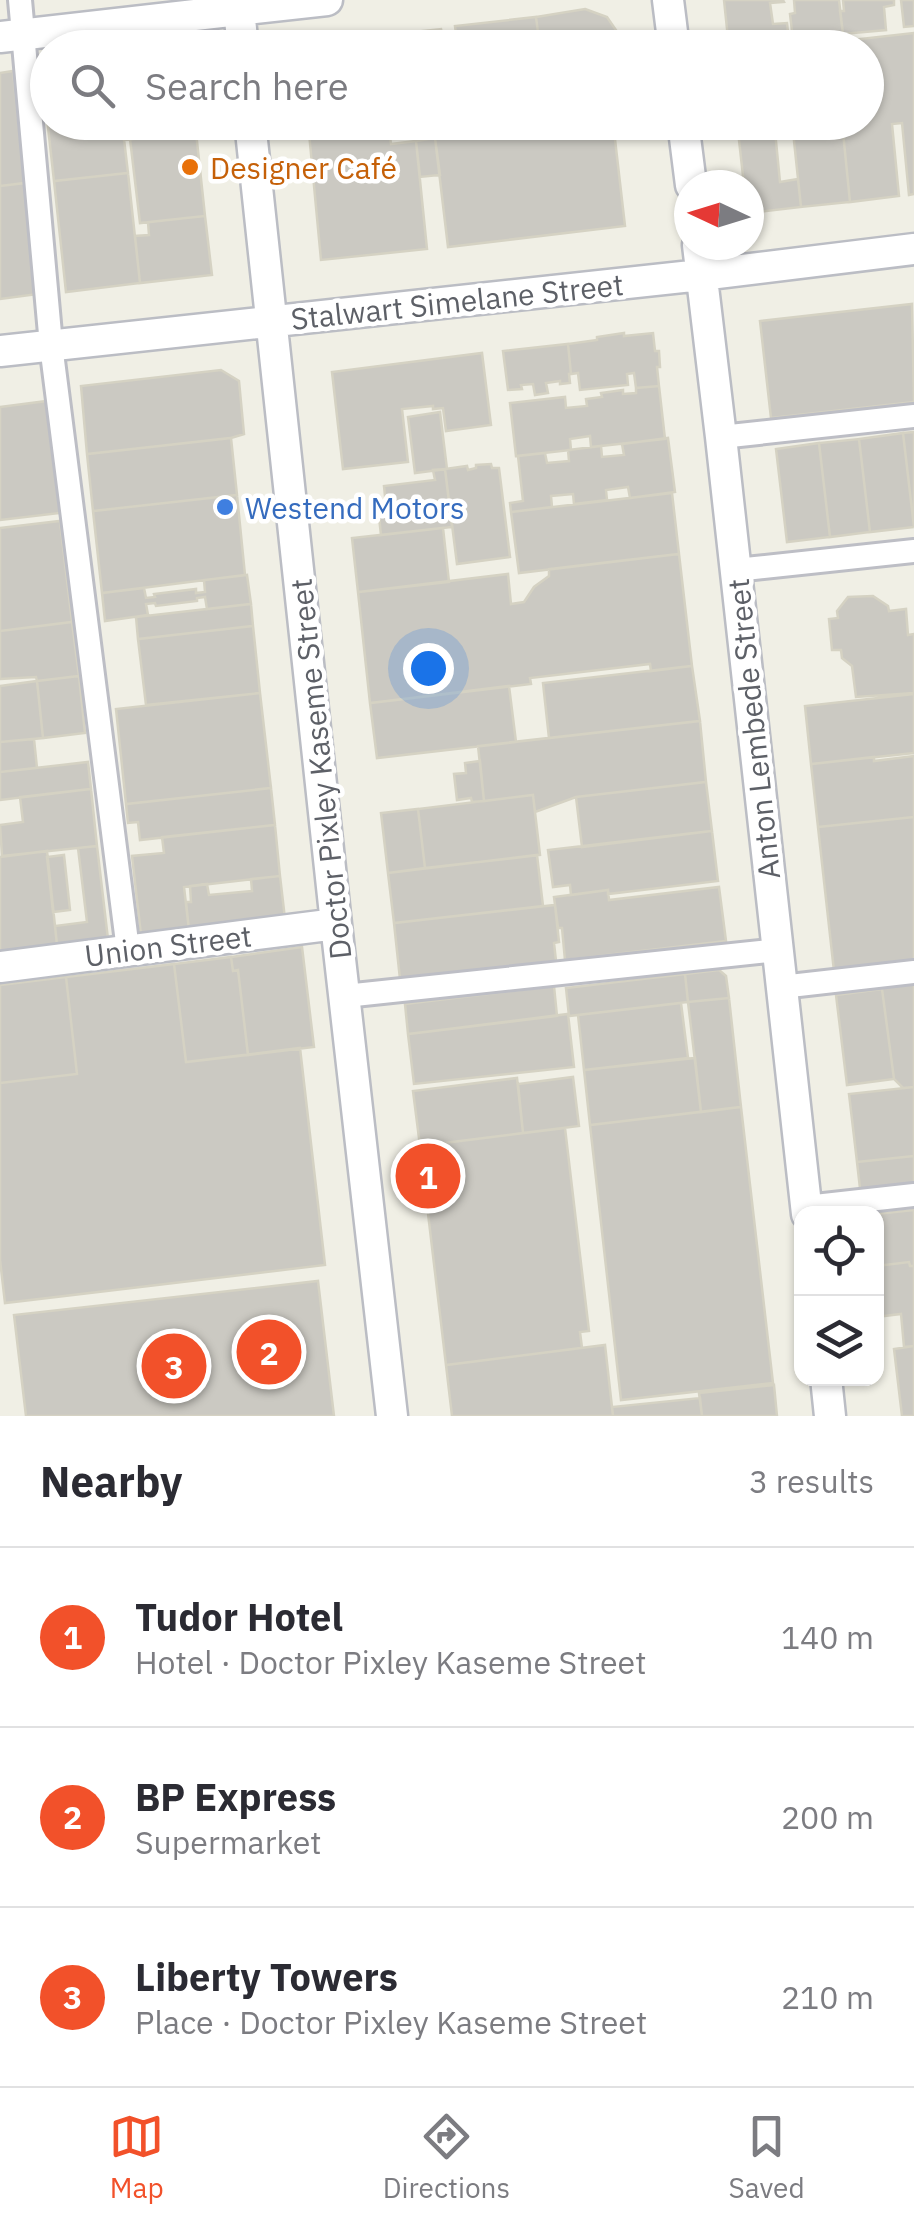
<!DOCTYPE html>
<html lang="en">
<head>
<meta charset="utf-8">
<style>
	:root { --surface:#fff; --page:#f7f7f7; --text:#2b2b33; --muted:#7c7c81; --line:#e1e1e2; --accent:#f2512a }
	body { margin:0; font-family:"IBM Plex Sans",sans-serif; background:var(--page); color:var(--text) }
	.controls { position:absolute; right:30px; bottom:30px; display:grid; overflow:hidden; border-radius:20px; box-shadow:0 2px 8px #0004 }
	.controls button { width:90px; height:90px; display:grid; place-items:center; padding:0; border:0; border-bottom:2px solid var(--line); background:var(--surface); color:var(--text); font:50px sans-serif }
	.compass { position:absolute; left:674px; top:170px; width:90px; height:90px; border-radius:50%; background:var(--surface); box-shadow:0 2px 8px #0004; rotate:274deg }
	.you { position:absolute; left:428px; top:668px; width:35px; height:35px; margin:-25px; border:8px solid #fff; border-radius:50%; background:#1a73e8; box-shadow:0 0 0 15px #1a73e833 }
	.badge { display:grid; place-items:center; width:65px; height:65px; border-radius:50%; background:var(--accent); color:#fff; font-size:32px; font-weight:700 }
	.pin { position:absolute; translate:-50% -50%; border:5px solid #fff; box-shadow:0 2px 10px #0006 }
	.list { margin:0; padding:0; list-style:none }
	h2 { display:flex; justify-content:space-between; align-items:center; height:130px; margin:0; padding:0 40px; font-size:42px }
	h2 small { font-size:32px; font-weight:400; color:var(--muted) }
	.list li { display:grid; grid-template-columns:65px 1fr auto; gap:30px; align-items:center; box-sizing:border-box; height:180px; padding:0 40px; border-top:2px solid var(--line) }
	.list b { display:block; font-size:38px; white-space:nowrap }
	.list p { margin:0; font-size:32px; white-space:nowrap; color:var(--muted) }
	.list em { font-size:32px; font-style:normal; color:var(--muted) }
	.icon { flex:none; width:55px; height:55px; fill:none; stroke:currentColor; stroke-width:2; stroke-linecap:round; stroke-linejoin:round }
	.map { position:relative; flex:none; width:914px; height:1416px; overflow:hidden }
	.search { position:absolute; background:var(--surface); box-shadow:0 2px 8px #0004; left:30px; right:30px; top:30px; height:110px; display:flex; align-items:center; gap:25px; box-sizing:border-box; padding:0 35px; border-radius:55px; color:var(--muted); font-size:38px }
	.sheet { height:670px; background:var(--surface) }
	nav { display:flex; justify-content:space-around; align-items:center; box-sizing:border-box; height:140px; border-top:2px solid var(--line); background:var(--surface); font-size:28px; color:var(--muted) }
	nav a { display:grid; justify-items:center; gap:5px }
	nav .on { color:var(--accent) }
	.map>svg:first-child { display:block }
</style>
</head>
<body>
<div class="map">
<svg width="914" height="1416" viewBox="0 0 914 1416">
	<rect width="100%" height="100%" fill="#f0efe5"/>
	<path fill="#cbc9c2" stroke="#d5d2c3" stroke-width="2.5" d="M724,0H783L784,2L770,3L773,24L787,23L789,41L729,48Z
		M794,0H839L843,34L793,40L790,14L795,13Z
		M843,0H894V5L884,7L886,30L843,34L840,11H844Z
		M901,0H914V26L904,27Z
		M585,9L607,17L620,36L621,48H540L536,17Z
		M536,17L540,48H458L455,26Z
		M441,29L444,48H300V44Z
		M914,33V194L909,195L902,123L892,124L899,196L850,202L842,122H866V48H833V42Z
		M48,63V122H122L128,173L54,181L41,64Z
		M13,71L25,183L0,186V73Z
		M122,122H200L201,131L124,140Z
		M308,122H388L391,144L416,141L427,249L321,260Z
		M446,122L447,136L433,138L432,135L412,137L410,123Z
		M454,122H466L468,135L455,136Z
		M466,122H548V125L468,135Z
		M571,122H613L625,226L448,247L435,138Z
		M737,122H784L785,130L775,131L780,182L798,179L801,207L749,213V185H744Z
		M792,122H842L850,202L801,207Z
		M196,132L205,216L140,223L130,139Z
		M435,138L440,175L420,177L416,141Z
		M128,173L140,283L66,292L54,181Z
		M25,183L38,294L0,299V186Z
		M205,216L212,275L140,283L135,236L149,235L148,222Z
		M912,304L914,402L771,418L760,321Z
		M624,333V336L653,333L655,351H659L660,367H657L659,386L636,388L634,373L627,374L628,385L580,390L578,373L571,374L568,344L597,340V337Z
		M568,344L571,374H569L570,383L560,384V381L546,383L548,393L535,395L533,384L521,385L522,389L508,390L503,351Z
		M482,353L491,425L446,431L443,408L433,409V406L402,409L408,462L343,469L332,372Z
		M221,370L239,381L244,434L231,438L87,454L81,386Z
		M659,386L665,439L591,447L590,436L570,439L571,450L516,456L510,403L565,397L566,408L587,406L586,399L602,397L601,393L623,390V394L636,393V388Z
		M47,401L60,513L0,520V407Z
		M440,412L447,469L415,473L408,417Z
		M914,432V527L903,433Z
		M903,433L914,527L870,532L859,439Z
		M231,438L237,495L93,511L87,454Z
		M668,438L675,492L630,498L628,487L606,490L607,500L574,504L573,494L551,496L552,507L511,512L510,503L523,501L518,456L545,453L547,463L569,461L568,450L601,446L602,457L624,455L622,444Z
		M859,439L870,532L830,537L819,443Z
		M819,443L830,537L787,542L776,449Z
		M491,464L492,468H499L510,557L457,564L445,469L467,466L468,470L476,468V465Z
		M445,469L452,527L381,535L379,517L387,516L384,486L435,480L433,470Z
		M672,493L679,554L519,573L511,512Z
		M237,495L245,575L102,593L93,511Z
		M60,521L72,622L0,631V528Z
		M443,528L449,582L358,592L352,538Z
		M679,554L692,666L651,671L650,664L530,678L531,684L370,703L358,592L508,574L511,604L524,602L534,587L549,576V569Z
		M247,575L251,604L207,609L205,597L197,598V601L156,606L155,603L146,604L148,615L105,621L102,593L144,588L146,598L155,597L154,594L196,589V593L205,592L204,580Z
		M873,596L888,606L889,611L906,609L908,635L914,634V693L856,697L852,666L842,658L841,650H832L829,619L838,618L837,611L848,597Z
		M251,604L253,626L138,639L136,617Z
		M72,622L79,676L37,681L36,677L0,679V631Z
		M253,626L260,693L146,705L138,639Z
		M692,666L700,721L549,738L543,683Z
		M79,676L85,733L43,738L37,681Z
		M37,681L43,738L0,742V686Z
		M509,686L516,742L377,758L370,703Z
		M260,693L271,788L126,804L116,709Z
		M914,694V753L811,764L805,706Z
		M700,721L706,782L576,797L535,812L533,795L484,801L478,746Z
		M34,739L37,768L0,772V742Z
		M914,756V817L818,827L811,764L874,757V761Z
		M480,761L484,801L472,802L471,798L457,800L454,774L466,773L465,763Z
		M88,762L91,789L0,800V772Z
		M706,782L712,831L582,847L576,797Z
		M271,788L275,825L140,840L138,822L128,823L126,804Z
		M91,789L97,846L2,856L0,825L23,822L20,797Z
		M533,795L540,855L425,868L418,809Z
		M418,809L425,868L388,873L381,813Z
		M914,817V962L834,971L818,827Z
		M275,825L280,876L184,887L189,930L141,935L132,856L164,853L162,837Z
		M712,831L718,881L608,894V890L571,895L570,885L553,887L548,850Z
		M97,846L108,939L57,945L55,926L87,922L78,848Z
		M47,851L57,945L0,952V857Z
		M64,855L70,910L53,912L47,857Z
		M537,855L543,906L394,923L388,873Z
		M280,876L285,919L189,930L186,902H191L190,886L207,884L209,895L252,891L251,879Z
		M719,887L726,941L565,960L562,928H558L554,897L608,890L609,900Z
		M555,905L559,942L554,943L556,961L400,979L394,923Z
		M302,947L314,1047L248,1055L238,970L233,971L231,957Z
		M231,957L233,971L238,970L248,1055L186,1062L174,964Z
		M174,964L186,1062L300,1048L325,1265L5,1303L0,1260V1083L77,1074L66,977Z
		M719,970L726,976L729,998L688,1002L685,974Z
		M685,974L688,1002L569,1016L566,988Z
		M914,976V1087L903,1088L894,1079L882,989L891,978Z
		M66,977L77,1074L0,1083V985Z
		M554,986L557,1016L408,1034L405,1004Z
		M882,989L894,1079L847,1085L836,995Z
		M729,998L741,1107L701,1112L688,1002Z
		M681,1003L688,1058L584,1070L578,1015Z
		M568,1014L574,1067L414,1084L408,1034Z
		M695,1058L701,1112L590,1125L584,1070Z
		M573,1077L579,1126L523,1133L518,1084Z
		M517,1078L523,1133L420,1146L413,1091Z
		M914,1087V1156L857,1162L849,1094Z
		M741,1107L773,1383L621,1400L590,1125Z
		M565,1128L589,1331L580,1332L582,1348L446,1365L420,1146Z
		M914,1156V1190L861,1197L857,1162Z
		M914,1210V1266H910L909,1262L876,1266V1214Z
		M909,1262L910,1266H914V1346L904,1347L901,1314L876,1317V1266Z
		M318,1281L334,1416H26L14,1315Z
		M605,1345L613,1416H452L446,1365Z
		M914,1346V1416H902L894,1349Z
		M774,1385L777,1416H702L699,1393Z
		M700,1398L702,1416H613L612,1407Z"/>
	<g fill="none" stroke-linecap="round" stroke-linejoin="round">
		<defs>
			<path id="street" d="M20,0L51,345L128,950
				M721,437L914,416
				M736,570L914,551
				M781,987L914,972
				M345,996L778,950
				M806,1207L914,1195"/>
			<path id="secondary" d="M238,0L243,48
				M668,0L674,48
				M0,37L327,0
				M250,122L336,924L392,1416
				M683,122L691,185
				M698,245L721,437L807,1214
				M0,351L701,275L914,249
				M0,967L336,924
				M826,1378L830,1416"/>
		</defs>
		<use href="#street" stroke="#bdbec5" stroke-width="28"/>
		<use href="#secondary" stroke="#bbbdc4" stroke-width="35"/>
		<use href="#street" stroke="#fff" stroke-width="22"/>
		<use href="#secondary" stroke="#fff" stroke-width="30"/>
	</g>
	<circle fill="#e8710a" stroke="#fff" stroke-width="4" cx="190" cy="167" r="10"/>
	<circle fill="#3f7fe0" stroke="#fff" stroke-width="4" cx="225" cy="507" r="10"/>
	<g text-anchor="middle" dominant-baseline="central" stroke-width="9" stroke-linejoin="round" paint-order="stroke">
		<g font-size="30" fill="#c56008" stroke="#fff" text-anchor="start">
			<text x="210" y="167">Designer Café</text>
		</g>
		<g font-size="30" fill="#5d6067" stroke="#fff">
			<text transform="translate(457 301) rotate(-6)">Stalwart Simelane Street</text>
			<text transform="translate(753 729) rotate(-96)">Anton Lembede Street</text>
			<text transform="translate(320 769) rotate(-96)">Doctor Pixley Kaseme Street</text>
			<text transform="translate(168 945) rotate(-7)">Union Street</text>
		</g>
		<g font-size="30" fill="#366cbe" stroke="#fff" text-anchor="start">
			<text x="245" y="507">Westend Motors</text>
		</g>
	</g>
</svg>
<div class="controls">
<button><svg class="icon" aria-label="locate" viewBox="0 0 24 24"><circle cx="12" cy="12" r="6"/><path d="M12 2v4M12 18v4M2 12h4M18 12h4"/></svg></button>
<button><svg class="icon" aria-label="layers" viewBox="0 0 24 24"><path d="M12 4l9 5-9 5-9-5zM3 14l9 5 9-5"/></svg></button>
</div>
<svg class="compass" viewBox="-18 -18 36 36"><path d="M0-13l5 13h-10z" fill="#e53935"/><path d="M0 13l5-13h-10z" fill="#7c7c81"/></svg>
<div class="you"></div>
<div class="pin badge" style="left:428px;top:1176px">1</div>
<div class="pin badge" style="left:269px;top:1352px">2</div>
<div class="pin badge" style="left:174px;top:1366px">3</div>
<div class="search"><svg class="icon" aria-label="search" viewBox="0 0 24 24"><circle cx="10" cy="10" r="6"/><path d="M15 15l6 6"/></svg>Search here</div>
</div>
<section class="sheet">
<h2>Nearby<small>3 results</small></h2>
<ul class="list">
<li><span class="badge">1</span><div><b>Tudor Hotel</b><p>Hotel · Doctor Pixley Kaseme Street</p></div><em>140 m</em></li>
<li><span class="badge">2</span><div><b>BP Express</b><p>Supermarket</p></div><em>200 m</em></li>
<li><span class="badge">3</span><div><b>Liberty Towers</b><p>Place · Doctor Pixley Kaseme Street</p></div><em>210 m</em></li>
</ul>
</section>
<nav>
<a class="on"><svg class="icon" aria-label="map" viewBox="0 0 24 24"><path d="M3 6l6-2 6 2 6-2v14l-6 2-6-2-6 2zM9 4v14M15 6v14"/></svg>Map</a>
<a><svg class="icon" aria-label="directions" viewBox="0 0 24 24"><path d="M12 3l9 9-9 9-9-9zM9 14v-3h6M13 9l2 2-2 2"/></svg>Directions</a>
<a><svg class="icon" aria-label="saved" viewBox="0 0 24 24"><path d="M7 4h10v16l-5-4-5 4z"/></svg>Saved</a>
</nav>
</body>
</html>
